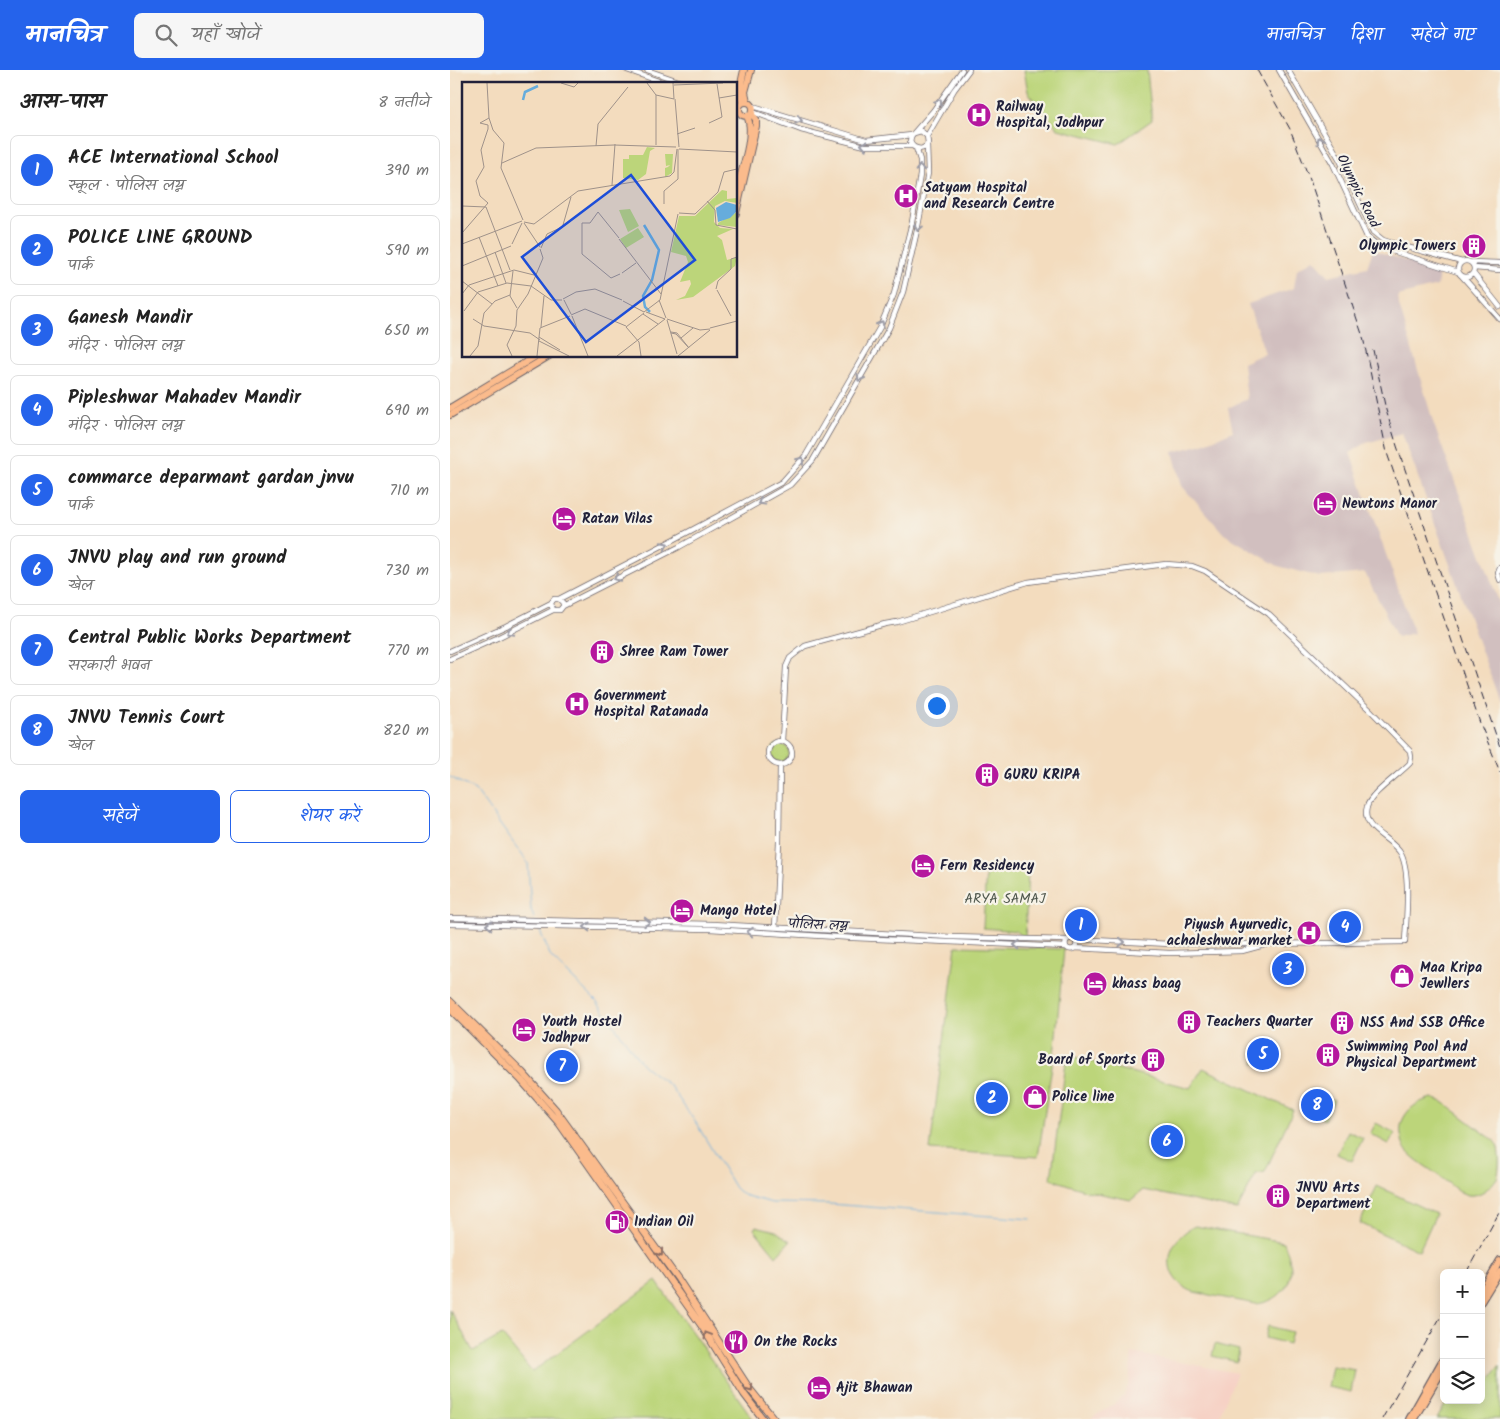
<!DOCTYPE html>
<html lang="hi">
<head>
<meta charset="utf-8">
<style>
	:root { --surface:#fff; --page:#f6f6f6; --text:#222; --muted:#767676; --line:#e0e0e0; --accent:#2563eb }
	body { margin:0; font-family:Kalam,"Playpen Sans Deva",sans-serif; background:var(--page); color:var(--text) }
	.controls { position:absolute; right:15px; bottom:15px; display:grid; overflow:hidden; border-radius:8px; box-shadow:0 2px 12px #0003 }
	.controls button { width:45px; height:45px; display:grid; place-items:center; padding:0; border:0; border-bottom:1px solid var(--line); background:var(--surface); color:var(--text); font:25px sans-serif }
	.you { position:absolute; left:486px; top:635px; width:18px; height:18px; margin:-12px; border:4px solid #fff; border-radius:50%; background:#1a73e8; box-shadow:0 0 0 8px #1a73e833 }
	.badge { display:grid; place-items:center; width:32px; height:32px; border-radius:50%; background:var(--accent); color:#fff; font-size:16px; font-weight:700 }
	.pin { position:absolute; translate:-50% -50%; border:2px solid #fff; box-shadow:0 1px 5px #0006 }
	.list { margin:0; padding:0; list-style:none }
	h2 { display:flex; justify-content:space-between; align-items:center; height:65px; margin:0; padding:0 20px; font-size:21px }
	h2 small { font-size:16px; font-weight:400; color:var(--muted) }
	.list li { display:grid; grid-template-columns:32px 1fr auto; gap:15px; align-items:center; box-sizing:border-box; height:70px; margin:0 10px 10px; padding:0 10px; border:1px solid var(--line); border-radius:8px }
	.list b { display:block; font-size:19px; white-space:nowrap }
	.list p { margin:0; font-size:16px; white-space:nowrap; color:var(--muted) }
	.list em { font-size:16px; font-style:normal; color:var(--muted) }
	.actions { display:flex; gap:10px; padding:15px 20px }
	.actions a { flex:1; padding:11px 0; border:1px solid var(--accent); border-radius:8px; text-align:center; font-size:18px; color:var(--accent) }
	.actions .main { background:var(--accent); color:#fff }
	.icon { flex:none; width:28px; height:28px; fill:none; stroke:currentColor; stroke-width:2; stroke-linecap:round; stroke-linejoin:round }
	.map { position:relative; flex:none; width:1050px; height:1349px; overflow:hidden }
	header { display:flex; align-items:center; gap:30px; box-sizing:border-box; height:70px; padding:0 25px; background:var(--accent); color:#fff }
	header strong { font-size:24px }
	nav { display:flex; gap:28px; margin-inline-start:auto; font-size:18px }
	.search { width:350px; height:45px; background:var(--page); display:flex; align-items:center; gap:12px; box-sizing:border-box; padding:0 18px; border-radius:8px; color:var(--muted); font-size:19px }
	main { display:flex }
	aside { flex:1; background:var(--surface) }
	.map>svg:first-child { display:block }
</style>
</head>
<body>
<header>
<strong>मानचित्र</strong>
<div class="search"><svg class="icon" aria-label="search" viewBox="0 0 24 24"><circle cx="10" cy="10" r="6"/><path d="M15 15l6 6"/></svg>यहाँ खोजें</div>
<nav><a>मानचित्र</a><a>दिशा</a><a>सहेजे गए</a></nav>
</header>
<main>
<aside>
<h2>आस-पास<small>8 नतीजे</small></h2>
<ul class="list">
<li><span class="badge">1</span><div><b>ACE International School</b><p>स्कूल · पोलिस लय्न</p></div><em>390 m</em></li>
<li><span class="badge">2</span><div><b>POLICE LINE GROUND</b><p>पार्क</p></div><em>590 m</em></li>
<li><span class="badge">3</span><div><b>Ganesh Mandir</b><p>मंदिर · पोलिस लय्न</p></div><em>650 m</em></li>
<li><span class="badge">4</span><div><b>Pipleshwar Mahadev Mandir</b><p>मंदिर · पोलिस लय्न</p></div><em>690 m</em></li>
<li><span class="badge">5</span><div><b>commarce deparmant gardan jnvu</b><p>पार्क</p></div><em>710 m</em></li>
<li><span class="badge">6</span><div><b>JNVU play and run ground</b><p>खेल</p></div><em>730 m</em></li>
<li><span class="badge">7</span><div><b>Central Public Works Department</b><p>सरकारी भवन</p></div><em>770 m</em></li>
<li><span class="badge">8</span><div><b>JNVU Tennis Court</b><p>खेल</p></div><em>820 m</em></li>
</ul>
<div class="actions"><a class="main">सहेजें</a><a>शेयर करें</a></div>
</aside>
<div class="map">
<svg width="1050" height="1349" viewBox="0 0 1050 1349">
	<rect width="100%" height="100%" fill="#f7f3e8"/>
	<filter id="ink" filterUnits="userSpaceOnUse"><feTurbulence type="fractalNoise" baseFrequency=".02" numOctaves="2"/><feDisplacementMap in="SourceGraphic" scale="10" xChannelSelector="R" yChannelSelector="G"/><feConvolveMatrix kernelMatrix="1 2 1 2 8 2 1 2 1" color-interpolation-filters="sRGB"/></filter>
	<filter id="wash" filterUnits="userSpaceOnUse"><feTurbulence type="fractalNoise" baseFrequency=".0096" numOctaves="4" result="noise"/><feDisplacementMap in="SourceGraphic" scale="20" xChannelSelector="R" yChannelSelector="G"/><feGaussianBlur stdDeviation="1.12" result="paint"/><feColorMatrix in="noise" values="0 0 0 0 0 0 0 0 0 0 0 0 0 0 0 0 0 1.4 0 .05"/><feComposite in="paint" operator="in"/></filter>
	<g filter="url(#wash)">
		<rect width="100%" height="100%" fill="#f3dcbe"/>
		<path fill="#f6d1c5" d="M682,1283L787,1303L768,1349H640L664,1334L674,1326L679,1314Z"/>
		<path fill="#d1bfbf" d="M923,180L989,202L987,216L948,226L949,235L984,355L1050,535V632L952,363L916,373L900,383L964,563L947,567L915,503L870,507L828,496L774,464L732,416L723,382L753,374L783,361L778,338L797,329L793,293L815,283L798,234L844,218L847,199L864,189L879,206L917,197Z"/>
		<path fill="#bcd57a" stroke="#6f7c5a" d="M574,0H697L702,50L668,74L608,59L578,22Z
			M321 683a9 9 0 1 1 18 0a9 9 0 1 1-18 0Z
			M536,798L578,801L575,868L566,861L533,858Z
			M506,876L614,879L605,976L588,1087L480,1080Z
			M811,971L824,976L816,993H804Z
			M617,985L740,1018L753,998L843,1040L815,1102L806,1104L787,1140L693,1120L681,1130L637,1121L601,1109Z
			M860,1019L884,1030L875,1050L851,1039Z
			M982,1028L993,1032L1046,1072C1050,1080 1050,1100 1047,1108C1041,1117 1030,1127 1018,1125C1008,1123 998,1112 989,1106C979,1098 964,1090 956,1080C953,1076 952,1070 951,1065C948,1046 964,1032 982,1028Z
			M926,1053L945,1063L939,1074L920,1064Z
			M898,1061L913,1068L902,1091L887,1084Z
			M927,1116L986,1144L969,1181L910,1153Z
			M306,1156L326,1161L340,1171L326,1186L304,1159Z
			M745,1156L834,1172C837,1181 841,1192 841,1200C840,1220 825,1232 806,1234L744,1222C709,1209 714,1171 745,1156Z
			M206,1211L303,1349H0V1240L23,1281L52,1265L82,1302Z
			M818,1256L842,1262L839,1274L815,1268Z
			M765,1274L789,1280L787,1292L762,1286Z
			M882,1296L905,1300L901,1322L878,1317Z
			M1050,1296V1349H987L998,1330H1031V1321Z"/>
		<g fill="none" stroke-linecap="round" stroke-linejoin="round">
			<path stroke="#66acdc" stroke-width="1" d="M0,707L25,720L78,793L81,840L84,848
				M86,852L101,887L147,932L193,995L220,1016L246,1053L285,1118L293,1125L322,1133L379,1134L581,1149"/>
		</g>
	</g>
	<g filter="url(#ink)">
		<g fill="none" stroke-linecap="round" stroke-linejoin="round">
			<defs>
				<path id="tertiary" d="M177,0L217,14
					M197,0L237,14
					M829,0L883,94L917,167L930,177L1008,202
					M838,0L890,90L923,162L933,170L942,173L1012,192
					M303,36L416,70L462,65
					M286,39L288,40
					M303,42L351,60L415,76H462
					M464,63L471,61L477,66L478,73C475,79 470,80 464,77C460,74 459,70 462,65L483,41L512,0
					M477,66L504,20L519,0
					M1008 199a8 8 0 1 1 16 0a8 8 0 1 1-16 0Z
					M1020,192L1050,193
					M1024,198L1050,200
					M1023,203L1050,237
					M1011,205L1050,249
					M1050,498L1048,503L1050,510
					M109,529L225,469L332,412L356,385L430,257L444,224L462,152L470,105V90L466,78
					M113,536V533L109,529H104L101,533L103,540H110L113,536L229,477L340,415L363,390L439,258L453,222L468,156L478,103L477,75
					M0,581L56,556L101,533
					M0,589L47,568L103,540
					M318 683a12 12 0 1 1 24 0a12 12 0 1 1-24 0Z
					M332,671L336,597L340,588L355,576L435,554L447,552L578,512L592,510L716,494L742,496L755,501L819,544L922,642L960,681L961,687L960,693C950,704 920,724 917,737C910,760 943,768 951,784C961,803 956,851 955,872L818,874L792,881L719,883L625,878
					M0,848L262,854L502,867L617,870
					M0,854L260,859L404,868L616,877
					M325,858L329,772L330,695
					M615.5 874a5.5 5.5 0 1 1 11 0a5.5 5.5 0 1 1-11 0Z
					M624,869L720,874H799L805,877"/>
				<path id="primary" d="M1031,1222L1050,1190
					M1031,1232L1050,1201
					M959,1349L994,1287
					M964,1349L994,1298"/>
				<path id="trunk" d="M297,31L295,22L301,0
					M289 39a7 7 0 1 1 14 0a7 7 0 1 1-14 0Z
					M292,32L289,23L294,0
					M286,121C291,102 306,64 297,46
					M286,143L306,56V49L301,44
					M0,338L86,286
					M0,345L99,286
					M0,931L72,1002L106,1040L228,1209L299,1318L324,1349
					M0,939L71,1010L109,1053L225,1218L251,1255L294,1324L313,1349"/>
			</defs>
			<use href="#tertiary" stroke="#6b6369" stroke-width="6"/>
			<use href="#primary" stroke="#6b6369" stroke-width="8"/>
			<use href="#trunk" stroke="#6b6369" stroke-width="8"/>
			<use href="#tertiary" stroke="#fff" stroke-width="4.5"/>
			<use href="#primary" stroke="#fbbb8c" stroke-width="5.5"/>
			<use href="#trunk" stroke="#fbbb8c" stroke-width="6"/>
			<path stroke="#22223b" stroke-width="1" stroke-dasharray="8 4" stroke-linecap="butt" d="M807,0L840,59L860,110L913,267L937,383L1030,653L1050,702
				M923,280L936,340L947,376L1050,677
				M1016,1203L1050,1141
				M932,1349L994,1241"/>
		</g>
		<defs><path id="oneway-chevron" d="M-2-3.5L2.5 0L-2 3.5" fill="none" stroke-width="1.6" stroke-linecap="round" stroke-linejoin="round" transform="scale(1.25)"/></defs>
		<g stroke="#9c9ca7">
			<use href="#oneway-chevron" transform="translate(489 32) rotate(-56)"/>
			<use href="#oneway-chevron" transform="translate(349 50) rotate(16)"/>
			<use href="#oneway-chevron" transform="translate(870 70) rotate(-120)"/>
			<use href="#oneway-chevron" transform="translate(414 75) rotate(-170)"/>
			<use href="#oneway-chevron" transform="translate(470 98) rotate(-91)"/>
			<use href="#oneway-chevron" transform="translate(468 158) rotate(102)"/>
			<use href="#oneway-chevron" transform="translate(431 254) rotate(-63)"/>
			<use href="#oneway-chevron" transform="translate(410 308) rotate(120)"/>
			<use href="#oneway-chevron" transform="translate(351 390) rotate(-52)"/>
			<use href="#oneway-chevron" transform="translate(311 432) rotate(151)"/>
			<use href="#oneway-chevron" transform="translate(215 475) rotate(-27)"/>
			<use href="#oneway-chevron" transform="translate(167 508) rotate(153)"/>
			<use href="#oneway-chevron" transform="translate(60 562) rotate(153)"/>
			<use href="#oneway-chevron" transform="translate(197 852) rotate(2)"/>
			<use href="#oneway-chevron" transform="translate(39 855) rotate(-179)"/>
			<use href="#oneway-chevron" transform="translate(137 857) rotate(-179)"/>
			<use href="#oneway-chevron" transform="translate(300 862) rotate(-176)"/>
			<use href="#oneway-chevron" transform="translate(672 872) rotate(2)"/>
			<use href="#oneway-chevron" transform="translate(567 875) rotate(-178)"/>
		</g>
		<g stroke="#8e6e64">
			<use href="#oneway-chevron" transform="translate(210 1183) rotate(55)"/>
			<use href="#oneway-chevron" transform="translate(257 1265) rotate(-121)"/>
			<use href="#oneway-chevron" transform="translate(300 1318) rotate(55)"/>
		</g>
	</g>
	<defs>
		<symbol id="hospital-disc" viewBox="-11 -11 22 22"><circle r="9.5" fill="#b5179e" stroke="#f7f3e8"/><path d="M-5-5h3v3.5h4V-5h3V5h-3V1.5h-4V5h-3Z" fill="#fff"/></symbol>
		<symbol id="building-disc" viewBox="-11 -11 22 22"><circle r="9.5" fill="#b5179e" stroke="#f7f3e8"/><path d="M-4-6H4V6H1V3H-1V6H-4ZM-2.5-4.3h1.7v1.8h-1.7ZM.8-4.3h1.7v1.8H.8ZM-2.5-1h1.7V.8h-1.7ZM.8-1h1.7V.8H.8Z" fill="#fff"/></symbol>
		<symbol id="hotel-disc" viewBox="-11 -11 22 22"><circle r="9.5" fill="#b5179e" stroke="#f7f3e8"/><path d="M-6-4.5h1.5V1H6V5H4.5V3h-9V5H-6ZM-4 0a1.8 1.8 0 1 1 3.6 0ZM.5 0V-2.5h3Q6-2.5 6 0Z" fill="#fff"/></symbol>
		<symbol id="shop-disc" viewBox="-11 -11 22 22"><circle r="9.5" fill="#b5179e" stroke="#f7f3e8"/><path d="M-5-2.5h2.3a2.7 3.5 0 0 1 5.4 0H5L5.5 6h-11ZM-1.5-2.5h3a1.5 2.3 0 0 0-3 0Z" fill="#fff"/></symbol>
		<symbol id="fuel-disc" viewBox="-11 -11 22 22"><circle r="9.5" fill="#b5179e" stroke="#f7f3e8"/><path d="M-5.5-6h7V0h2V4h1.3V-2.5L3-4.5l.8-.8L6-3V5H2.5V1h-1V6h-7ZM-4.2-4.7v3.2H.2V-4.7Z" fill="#fff"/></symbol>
		<symbol id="restaurant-disc" viewBox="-11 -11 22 22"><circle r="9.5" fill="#b5179e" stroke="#f7f3e8"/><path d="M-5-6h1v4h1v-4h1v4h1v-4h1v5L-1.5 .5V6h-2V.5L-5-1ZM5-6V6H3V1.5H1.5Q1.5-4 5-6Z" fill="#fff"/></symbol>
	</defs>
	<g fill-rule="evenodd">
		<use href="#hospital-disc" x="515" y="31" width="28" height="28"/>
		<use href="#hospital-disc" x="442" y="112" width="28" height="28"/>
		<use href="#building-disc" x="1010" y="162" width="28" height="28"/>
		<use href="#hotel-disc" x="861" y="420" width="28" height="28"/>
		<use href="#hotel-disc" x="100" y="435" width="28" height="28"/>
		<use href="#building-disc" x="138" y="568" width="28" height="28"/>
		<use href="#hospital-disc" x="113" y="620" width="28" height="28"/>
		<use href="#building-disc" x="523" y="691" width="28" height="28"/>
		<use href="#hotel-disc" x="459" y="782" width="28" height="28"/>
		<use href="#hotel-disc" x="218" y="827" width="28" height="28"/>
		<use href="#hospital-disc" x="845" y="849" width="28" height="28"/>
		<use href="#shop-disc" x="938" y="892" width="28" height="28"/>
		<use href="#hotel-disc" x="631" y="900" width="28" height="28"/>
		<use href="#building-disc" x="725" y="938" width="28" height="28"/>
		<use href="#building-disc" x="878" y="939" width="28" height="28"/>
		<use href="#hotel-disc" x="60" y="946" width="28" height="28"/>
		<use href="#building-disc" x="864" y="971" width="28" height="28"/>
		<use href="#building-disc" x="689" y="976" width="28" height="28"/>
		<use href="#shop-disc" x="571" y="1013" width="28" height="28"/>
		<use href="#building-disc" x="814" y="1112" width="28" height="28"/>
		<use href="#fuel-disc" x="153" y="1138" width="28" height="28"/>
		<use href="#restaurant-disc" x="272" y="1258" width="28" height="28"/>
		<use href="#hotel-disc" x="355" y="1304" width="28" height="28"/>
	</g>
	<g text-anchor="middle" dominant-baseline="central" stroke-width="4.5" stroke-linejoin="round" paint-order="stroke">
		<g font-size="14" font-weight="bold" fill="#22223b" stroke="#f7f3e8" text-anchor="start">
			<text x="546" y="37">Railway<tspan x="546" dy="16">Hospital, Jodhpur</tspan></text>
			<text x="474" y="118">Satyam Hospital<tspan x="474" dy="16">and Research Centre</tspan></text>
			<text x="1006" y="176" text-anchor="end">Olympic Towers</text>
			<text x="892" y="434">Newtons Manor</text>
			<text x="132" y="449">Ratan Vilas</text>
			<text x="170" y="582">Shree Ram Tower</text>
			<text x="144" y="626">Government<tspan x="144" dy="16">Hospital Ratanada</tspan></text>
			<text x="554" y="705">GURU KRIPA</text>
			<text x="490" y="796">Fern Residency</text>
			<text x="250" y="841">Mango Hotel</text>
			<text x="842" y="855" text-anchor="end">Piyush Ayurvedic,<tspan x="842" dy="16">achaleshwar market</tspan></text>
			<text x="970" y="898">Maa Kripa<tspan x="970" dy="16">Jewllers</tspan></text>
			<text x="662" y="914">khass baag</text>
			<text x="92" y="952">Youth Hostel<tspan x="92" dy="16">Jodhpur</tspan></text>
			<text x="756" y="952">Teachers Quarter</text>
			<text x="910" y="953">NSS And SSB Office</text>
			<text x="896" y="977">Swimming Pool And<tspan x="896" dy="16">Physical Department</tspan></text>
			<text x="686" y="990" text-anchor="end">Board of Sports</text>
			<text x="602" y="1027">Police line</text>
			<text x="846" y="1118">JNVU Arts<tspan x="846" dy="16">Department</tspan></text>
			<text x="184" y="1152">Indian Oil</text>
			<text x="304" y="1272">On the Rocks</text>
			<text x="386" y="1318">Ajit Bhawan</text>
		</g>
		<g font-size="14" fill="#22223b" stroke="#f7f3e8">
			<text transform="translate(908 121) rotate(64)">Olympic Road</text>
			<text transform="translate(368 855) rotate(3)">पोलिस लय्न</text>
		</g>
		<g font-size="14" fill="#50584e" stroke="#f7f3e8">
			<text x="555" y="829">ARYA SAMAJ</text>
		</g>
	</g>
	<g transform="translate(12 12)">
		<rect width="275" height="275" fill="#f3dcbe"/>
		<path d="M185,65L193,66L188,69L184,92L176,98L161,96V77H167V73H181ZM203,72H211L210,91L203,95V86L206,85L208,83L204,84ZM260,108L265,109V117L275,116V121L263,119L253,124L252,140L258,146L271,147L255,154L260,158L265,178L275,175L273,184L231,215L214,218L223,214L229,202L228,198L218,200L226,180L224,174L209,170L217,134H233ZM168,127L177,144L166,150L157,128ZM275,130V145L256,143V141ZM176,146L182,155L164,166L158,157Z" fill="#bcd57a"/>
		<path d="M264,120L275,123V129L268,136L256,140L254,126Z" fill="#66acdc"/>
		<path fill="none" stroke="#66acdc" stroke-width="2.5" d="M61,18L63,10L76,4M182,143L197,168L190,198L181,214L183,225L188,230"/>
		<path fill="none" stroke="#9f928a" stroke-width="1" d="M99,1L112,5L116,1M185,1L194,13L212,17M211,1L212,17M212,3L261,1M257,16L275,13M213,17L217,65M27,36L31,48L42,61L39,86L61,138M247,41L260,35L255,2M215,52L233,46M152,63L214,65M194,63V13M134,64L136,42L166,5M217,67L275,70M40,81L74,66L152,63M150,103L153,62M245,119L253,128L254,143L275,147M202,122V109L216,97V67M0,124L24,125L48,188M217,131L233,132L256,110L262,90L275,87M62,140L72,142L116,109L208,94L212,90L215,67M62,141L78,165M101,143L109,115M0,151L26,121L18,114L14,99L22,85L19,68L26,47V43L18,41L27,36L25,1M17,155L36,204M157,156L136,130L128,141H120V172L149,196L158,192M157,157L199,212M0,162L60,139M50,162L60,141M79,166L85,152L100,145M33,170L44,201M0,184L49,164M51,189L48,214L55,226M160,191L174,181M0,199L30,222M254,207L256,199L269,187V177L275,175M255,208L269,234M0,212L7,203L52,188L72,193M101,217L114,210L133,207L160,218M102,218L109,232M197,218L204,236M161,219L182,230M2,229L16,210L45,201L69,204L89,218H100M182,230L198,218L216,132M184,230L203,237M181,232L196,242M109,233L123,227L164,244M110,234L126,274M11,237L22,244L68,251L78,258M205,237L238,248L248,247M205,238L215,272M79,245L82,214M164,245L177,260L179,274M164,245L182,231M248,246L275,239M209,250L215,251L227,266L214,252L209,251M77,255L98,268M219,256L231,246M77,259L107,274M8,274L16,264L22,231L33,219L48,213M50,274L45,263L54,244L55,228L66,212L81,176L78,167M75,274L78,246L108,234M155,274L203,237M216,274L248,248"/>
		<path fill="#1d4ed8" fill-opacity="0.15" stroke="#1d4ed8" stroke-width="2.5" d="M169,93L233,178L124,260L60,175Z"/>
		<rect width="275" height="275" fill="none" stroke="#22223b" stroke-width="2.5"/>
	</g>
</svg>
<div class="controls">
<button>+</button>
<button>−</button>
<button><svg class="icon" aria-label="layers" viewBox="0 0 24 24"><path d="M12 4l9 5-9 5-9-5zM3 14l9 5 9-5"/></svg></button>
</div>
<div class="you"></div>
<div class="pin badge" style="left:631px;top:855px">1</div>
<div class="pin badge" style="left:542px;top:1028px">2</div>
<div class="pin badge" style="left:838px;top:899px">3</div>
<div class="pin badge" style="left:895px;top:857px">4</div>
<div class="pin badge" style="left:813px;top:984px">5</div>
<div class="pin badge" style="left:717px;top:1071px">6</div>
<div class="pin badge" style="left:112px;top:996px">7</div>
<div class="pin badge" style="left:867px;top:1035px">8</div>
</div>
</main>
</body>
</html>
